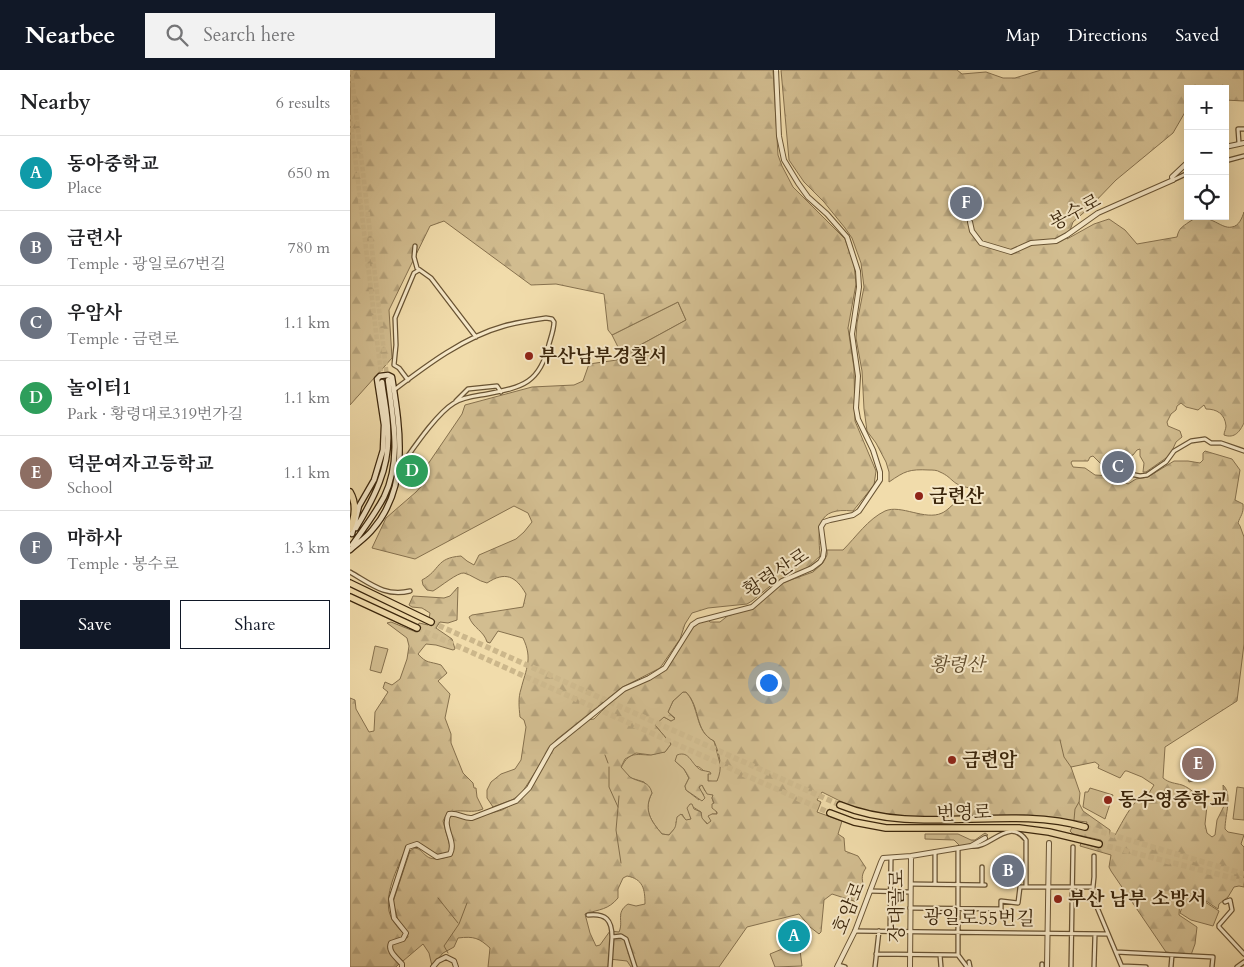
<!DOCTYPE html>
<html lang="en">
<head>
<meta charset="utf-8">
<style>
	:root { --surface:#fff; --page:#f2f2f2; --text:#202124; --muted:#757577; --line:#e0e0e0; --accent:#111827 }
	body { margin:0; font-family:Cardo,"Noto Serif KR",serif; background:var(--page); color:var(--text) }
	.controls { position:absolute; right:15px; top:15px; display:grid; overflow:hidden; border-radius:0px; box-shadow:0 5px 20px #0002 }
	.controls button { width:45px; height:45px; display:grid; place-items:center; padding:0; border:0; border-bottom:1px solid var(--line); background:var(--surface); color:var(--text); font:25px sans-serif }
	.you { position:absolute; left:418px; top:612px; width:18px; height:18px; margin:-12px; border:4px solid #fff; border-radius:50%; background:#1a73e8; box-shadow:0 0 0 8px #1a73e833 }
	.badge { display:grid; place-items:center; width:32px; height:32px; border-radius:50%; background:var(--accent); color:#fff; font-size:16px; font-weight:700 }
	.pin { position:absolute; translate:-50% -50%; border:2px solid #fff; box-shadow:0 1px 5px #0006 }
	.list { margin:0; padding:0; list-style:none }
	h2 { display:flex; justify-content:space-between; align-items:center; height:65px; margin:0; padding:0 20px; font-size:21px }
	h2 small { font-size:16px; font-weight:400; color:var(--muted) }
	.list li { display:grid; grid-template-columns:32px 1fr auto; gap:15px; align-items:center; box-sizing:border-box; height:75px; padding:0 20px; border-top:1px solid var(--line) }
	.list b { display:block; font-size:19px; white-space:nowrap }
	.list p { margin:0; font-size:16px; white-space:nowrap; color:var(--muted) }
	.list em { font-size:16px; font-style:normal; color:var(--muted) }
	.actions { display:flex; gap:10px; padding:15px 20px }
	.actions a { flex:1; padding:11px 0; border:1px solid var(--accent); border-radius:0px; text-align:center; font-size:18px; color:var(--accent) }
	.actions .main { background:var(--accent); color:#fff }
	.icon { flex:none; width:28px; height:28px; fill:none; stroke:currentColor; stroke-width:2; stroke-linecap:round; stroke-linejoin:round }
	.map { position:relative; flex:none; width:894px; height:897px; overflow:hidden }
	header { display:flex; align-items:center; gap:30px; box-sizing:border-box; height:70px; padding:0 25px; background:var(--accent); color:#fff }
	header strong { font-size:24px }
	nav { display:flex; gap:28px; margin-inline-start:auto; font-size:18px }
	.search { width:350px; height:45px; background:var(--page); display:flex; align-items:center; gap:12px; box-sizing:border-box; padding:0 18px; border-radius:0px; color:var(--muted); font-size:19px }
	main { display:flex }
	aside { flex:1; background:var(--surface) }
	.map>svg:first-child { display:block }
</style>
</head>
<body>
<header>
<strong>Nearbee</strong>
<div class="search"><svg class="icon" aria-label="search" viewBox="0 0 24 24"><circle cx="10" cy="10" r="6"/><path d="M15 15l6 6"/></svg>Search here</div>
<nav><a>Map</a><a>Directions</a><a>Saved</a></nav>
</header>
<main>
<aside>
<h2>Nearby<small>6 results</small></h2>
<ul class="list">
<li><span class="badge" style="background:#0f9aa8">A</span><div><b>동아중학교</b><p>Place</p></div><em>650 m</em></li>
<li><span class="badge" style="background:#6b7280">B</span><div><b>금련사</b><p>Temple · 광일로67번길</p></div><em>780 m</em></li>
<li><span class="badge" style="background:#6b7280">C</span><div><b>우암사</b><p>Temple · 금련로</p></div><em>1.1 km</em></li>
<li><span class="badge" style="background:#2e9e5b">D</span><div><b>놀이터1</b><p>Park · 황령대로319번가길</p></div><em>1.1 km</em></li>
<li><span class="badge" style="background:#8d6e63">E</span><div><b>덕문여자고등학교</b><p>School</p></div><em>1.1 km</em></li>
<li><span class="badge" style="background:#6b7280">F</span><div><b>마하사</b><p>Temple · 봉수로</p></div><em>1.3 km</em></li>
</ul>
<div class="actions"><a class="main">Save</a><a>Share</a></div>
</aside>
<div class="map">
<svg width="894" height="897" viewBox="0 0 894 897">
	<defs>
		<pattern id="forest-firs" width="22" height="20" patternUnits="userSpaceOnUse" patternTransform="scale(1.25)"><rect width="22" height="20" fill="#d2bd90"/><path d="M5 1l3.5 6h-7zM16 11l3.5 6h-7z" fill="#b5a27b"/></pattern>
	</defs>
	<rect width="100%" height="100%" fill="#f1dcab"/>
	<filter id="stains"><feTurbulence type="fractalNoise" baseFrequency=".004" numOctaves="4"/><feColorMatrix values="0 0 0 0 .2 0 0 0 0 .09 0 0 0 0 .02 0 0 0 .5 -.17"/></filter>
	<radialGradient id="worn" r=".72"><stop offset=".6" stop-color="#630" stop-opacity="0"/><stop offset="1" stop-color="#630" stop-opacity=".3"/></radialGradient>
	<path fill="#d2bd90" stroke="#86714e" d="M328,232L336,250L272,285L262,265Z
		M25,576L38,579L31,603L20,600Z
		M333,622H336C350,637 344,661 364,671L372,701L367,712L358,711V704L349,697L325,691L334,699L339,708L335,716L336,720L349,730L354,725L349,719L350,715H352L355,721L363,725L362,728L367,744H362L361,753L358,754L351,748V742L343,737L339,742L341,749L336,751L332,744L326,752L327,756L319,765L312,764C301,751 293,740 302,723L294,712L281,708L271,698C278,683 284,684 298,685C304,685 309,682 315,682L321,674L305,655L311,648L314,647L321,651L325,648L318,642L323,631Z
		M846,685L852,708L839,712L833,689Z
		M887,717L894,718V750L883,749Z
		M740,718L763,725L755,749L733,737L735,722H738Z
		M836,826L849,828L869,841L863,856L841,850L830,843Z
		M449,872L452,896L425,897L420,884Z"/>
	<path fill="url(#forest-firs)" stroke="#86714e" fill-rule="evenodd" d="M0,0H423L428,85L432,96L443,117L495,169L504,194L506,214L498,258L504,298L505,351L526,401L524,415L503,441C466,437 468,457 470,486L456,499L425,512L402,531L397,534L358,538L342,543L335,554L330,569L310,598L271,618L206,670L171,724L162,730L143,737L137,728V720L141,712L151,704L165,699L171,690L176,657L174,650L170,647C169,637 168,628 171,619C176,599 183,589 173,568L148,561L140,573L137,572C134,561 123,558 119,547L122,545L173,537L176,524C166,506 155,501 137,513C128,511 122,505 114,503C108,502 90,517 83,521L77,520L73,515L72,510C91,500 85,488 111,486L117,491L124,495L129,485L166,469L174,462L182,452L178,443L164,436L65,489L22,478L36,448L66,422L75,412L78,394L112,344L115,335L182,317L224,315L233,311L239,294L267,290L272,285L336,250L328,232L262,265L258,260L254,224L206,214L181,215L94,151L80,156L39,240L42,288L0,335Z
		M431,0H607L612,4L636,2L653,8H665L691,0H894V31L875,30V19H838V37L823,63L766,110L739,138L723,152L717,169L744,154L759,149L775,160L787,174L827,167C829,158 832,157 839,152C857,139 870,160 882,157C889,156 892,148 894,142V353C890,361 885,369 874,365C874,362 876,359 876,356C875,344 867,339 856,339L854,335L848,340L836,337L831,333L827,336L826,340L821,344L817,352L818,356L830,361L832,367L826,372L821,383L816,388L796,402H793L794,393L790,386V379L787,380L783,385L772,388L769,385L766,386L765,394L753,396L743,386L740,387L738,391H722L721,393L723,397L735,398L745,405L763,406L778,414L786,409L798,407L824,391H838L850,393L853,390V383L855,381L882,389L890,400L885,430L893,434C894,444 890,446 888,453L890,456L894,467V574L887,631L815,677L813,708C819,713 825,713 832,715C841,718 851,729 857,736L855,754L857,763L862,767L865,765L867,750L874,736L873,715C883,724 875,745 875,759L878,762L894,765L891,774L894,777V817L889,816L884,817L878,827L869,834L868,839L850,827H842L836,823L830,827L829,845L847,857L845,874L841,885L816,882L761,801L759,797L761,785L730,776L731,773L749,778L751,770L723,764L720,761L723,756L735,759L737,752L674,745L563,748L537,746L496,736V734L472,722L467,730L471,732L467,742L492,751L488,764L494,768L495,781L508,786L516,798C512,803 511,809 514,816L507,832L482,824L474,830L471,862L469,864L460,857L449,844L397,857L369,897H281L277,891L259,889L258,897H138L140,878C129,868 124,866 108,868L104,877L93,883L82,896L79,883L73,874L53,891L46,885L41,878L43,873L55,869L58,867L57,863L48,850L43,832L60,781C69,773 72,785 80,788C87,790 94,788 100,786L104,779L98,749L103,745L121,749L152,740L167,732L179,720L203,678L237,650L244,649C254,639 263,629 275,621C286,614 309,606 316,598C331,582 335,554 358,550L360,552H370L380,544L401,539L432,513L463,502L473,493L477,485V480H493C506,467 518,449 535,441C551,434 575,451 592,443C597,441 603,434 607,431L619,430L622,425L620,418C601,415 604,408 590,402C587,400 583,400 579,400C559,399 555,401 539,412V402L536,392L526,373L517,361L514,339L512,301L506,268L507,253L514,217L511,193L502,168L495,158L474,132L454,112L439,90ZM333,622H336C351,637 344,661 364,671C370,685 373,698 367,711H358V704H361L360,702C357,701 354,701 351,700C341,695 340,680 327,685L325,691L334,699L339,708L335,716L336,720L352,731L355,728L349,717L352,715L357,724L363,725L362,728L364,733L362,734V738L367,742V744H362L358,746L361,751L357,754L352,748L351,742L344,739L342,734H340L337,738L341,749L336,750L331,744L327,747C325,758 327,756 319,765L312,764C301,751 293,740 302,723C299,710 289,713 280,707C277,704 274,700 271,697L275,689L286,683L301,685L315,682L321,674L305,655L314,647L321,651L325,649L318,642L323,631ZM745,692L749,695L748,698L770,708L775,701H777L792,707L804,715L799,723C785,725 772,753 765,765H760V760L733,741L729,733L730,723L721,697ZM277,806C293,809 295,819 295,834L286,836L278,834C265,843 274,851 269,862L260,861L250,875L246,876L240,863L235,844C250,839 258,840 268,828V819L273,808Z
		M108,517L107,550L98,553L90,552L86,558L102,569L105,579L103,580L86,575L76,574L68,584C77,594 79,591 91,595L97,603L88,611L100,624L95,648L101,664V673L113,703L123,713L124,718H126L127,727L133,739C118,746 101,733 93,751L101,780L97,784L87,786C78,780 67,768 57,776C49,795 35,820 39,841C41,850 48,858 54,864L53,867L39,872L38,879L50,893L46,897H0V628L5,630L6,639L19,662L24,661L25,642L38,622L33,618L35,612L42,615L50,609L57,589L59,576L57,568L37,553L41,552L66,562L69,553L78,555L80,543L72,538L62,537L59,535L63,526L94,528L100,526Z
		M635,763L638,765L626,773L610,776L604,770L575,769V764H608L621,770H625Z"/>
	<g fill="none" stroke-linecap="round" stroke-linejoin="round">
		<path stroke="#836e4b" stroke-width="1" d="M710,670L714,687L721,697
			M255,685L258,693
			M259,697V717L268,737
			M269,726L266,760L271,793
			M724,750L725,739L729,732
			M88,828L108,853
			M98,883L94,876L109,854L117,833"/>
		<path stroke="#ccb78b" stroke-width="4.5" stroke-dasharray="4.5 2" stroke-linecap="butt" d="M1,0L37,307
			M0,45L32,312"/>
		<path stroke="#ccb78b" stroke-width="5.5" stroke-dasharray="5.5 3" stroke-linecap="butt" d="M81,552L490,735
			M67,558L480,743
			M735,757L894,804
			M749,774L894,811"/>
		<defs>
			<path id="minor" d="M889,73L888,59H894
				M875,91L894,86
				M823,110L838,103
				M65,176L64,187L67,198L81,208L126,267
				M58,310L49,298L44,295L46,275L45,248L64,203L69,200
				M44,320C77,295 114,267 154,256C168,252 182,250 196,248L202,249L204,252C204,259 201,267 199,274C190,313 173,317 137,324C126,326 113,327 104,333C86,344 63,379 50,397
				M106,331L118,319L147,316L151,322
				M780,404L790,406L797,405L816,392L824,381L841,371L855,369L861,373H871L894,381
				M0,502C21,514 35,527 60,521
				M621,776C639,780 659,746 676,770V817
				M608,778V885L617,897
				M744,786V807L743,817L744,830L772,897
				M561,814L635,815
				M585,814V782
				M632,815V797
				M520,821L560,822
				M875,832L880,830L882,840L869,855V857L894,884
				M560,838L651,839V831L668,833L670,817H743
				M238,845C256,843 262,850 262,867L271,866L276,869L285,897
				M505,861L758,864
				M540,861L541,788
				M766,882L863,887L862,897
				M526,884L608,885
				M590,885L591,897
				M619,892L620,897
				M488,895L495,897
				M772,896L796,897
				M260,897L262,867
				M525,897L529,861
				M692,897V894
				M721,897L723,777
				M744,897L745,864
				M821,897L822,885
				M887,897L894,892"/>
			<path id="tertiary" d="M875,77L894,73
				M620,152L622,161L631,173L661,182L681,173L706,171L717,165L748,143L823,110L822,107L838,92
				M52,897V894C47,888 37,881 41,873L53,869L56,863L44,848L41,829L58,777L67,774L87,787L100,784C107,771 91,757 99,744C107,742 114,749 122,748L166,731L179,718L202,677L274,619L299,608L315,598L342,555L348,551L402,537L432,511L462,498L470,492L473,487L474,480L471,457L474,452L480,450L503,445L509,441L530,410V402L523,380L508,349L506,338L508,306L502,264L509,217L508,201L497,167L477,144L458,127L448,113L434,90L429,66L426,0
				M83,897L88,891L96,887L104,891L106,897
				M487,897L505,861L531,792L533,788L561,786L621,776L635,768
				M560,897L561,786
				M697,897L699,773"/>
			<path id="secondary" d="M6,458C24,428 40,398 38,362C38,345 34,329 32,312
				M2,475C13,460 25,444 34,427C52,390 43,350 38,310
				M0,480C8,473 17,467 23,459C60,416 50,358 42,307L38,305L30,306L27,309L34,355L33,380L24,410L9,436L2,464"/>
			<path id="trunk" d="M0,422C7,434 5,447 0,459
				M0,513L81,552
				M0,527L67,558
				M490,735C568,767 655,734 735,757
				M480,743L504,752L536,758H669L699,762L749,774"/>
		</defs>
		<use href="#minor" stroke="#685333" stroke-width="5.5"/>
		<use href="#tertiary" stroke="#685333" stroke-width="6"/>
		<use href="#secondary" stroke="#3a250b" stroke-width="7"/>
		<use href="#trunk" stroke="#3a250b" stroke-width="8"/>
		<use href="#minor" stroke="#f6e8c8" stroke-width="3"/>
		<use href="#tertiary" stroke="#f6e8c8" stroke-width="4"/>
		<use href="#secondary" stroke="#f6e8c8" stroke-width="4.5"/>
		<use href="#trunk" stroke="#f1dcab" stroke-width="5.5"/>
	</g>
	<g fill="#8f2418" stroke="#f6e8c8" stroke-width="2">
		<circle cx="179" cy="286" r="5"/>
		<circle cx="569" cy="426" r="5"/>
		<circle cx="602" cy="690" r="5"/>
		<circle cx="758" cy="730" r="5"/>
		<circle cx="708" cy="829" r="5"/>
	</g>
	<g text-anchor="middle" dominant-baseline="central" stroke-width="4" stroke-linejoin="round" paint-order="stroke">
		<g font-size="19" fill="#3a250b" stroke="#f6e8c8">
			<text transform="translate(725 142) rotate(-28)">봉수로</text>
			<text transform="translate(426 503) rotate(-33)">황령산로</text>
			<text transform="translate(614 743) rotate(-2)">번영로</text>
			<text transform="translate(547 836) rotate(-90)">장대골로</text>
			<text transform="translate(499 838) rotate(-68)">호암로</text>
			<text transform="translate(629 848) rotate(1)">광일로55번길</text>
		</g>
		<g font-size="19" font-weight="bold" fill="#3a250b" stroke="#f6e8c8" text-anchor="start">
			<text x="189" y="286">부산남부경찰서</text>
			<text x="579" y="426">금련산</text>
			<text x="612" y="690">금련암</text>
			<text x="768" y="730">동수영중학교</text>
			<text x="718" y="829">부산 남부 소방서</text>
		</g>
		<g font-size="19" font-style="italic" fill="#604b2c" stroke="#f6e8c8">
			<text x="607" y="595">황령산</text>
		</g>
	</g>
	<rect width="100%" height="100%" filter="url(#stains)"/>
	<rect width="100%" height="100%" fill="url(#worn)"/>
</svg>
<div class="controls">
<button>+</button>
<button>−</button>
<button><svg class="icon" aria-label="locate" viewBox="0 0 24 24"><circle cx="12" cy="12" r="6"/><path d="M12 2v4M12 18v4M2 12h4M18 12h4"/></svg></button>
</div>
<div class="you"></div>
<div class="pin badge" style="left:444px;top:866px;background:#0f9aa8">A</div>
<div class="pin badge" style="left:658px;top:801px;background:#6b7280">B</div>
<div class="pin badge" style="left:768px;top:397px;background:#6b7280">C</div>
<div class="pin badge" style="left:62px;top:401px;background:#2e9e5b">D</div>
<div class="pin badge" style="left:848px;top:694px;background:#8d6e63">E</div>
<div class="pin badge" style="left:616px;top:133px;background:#6b7280">F</div>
</div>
</main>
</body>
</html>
